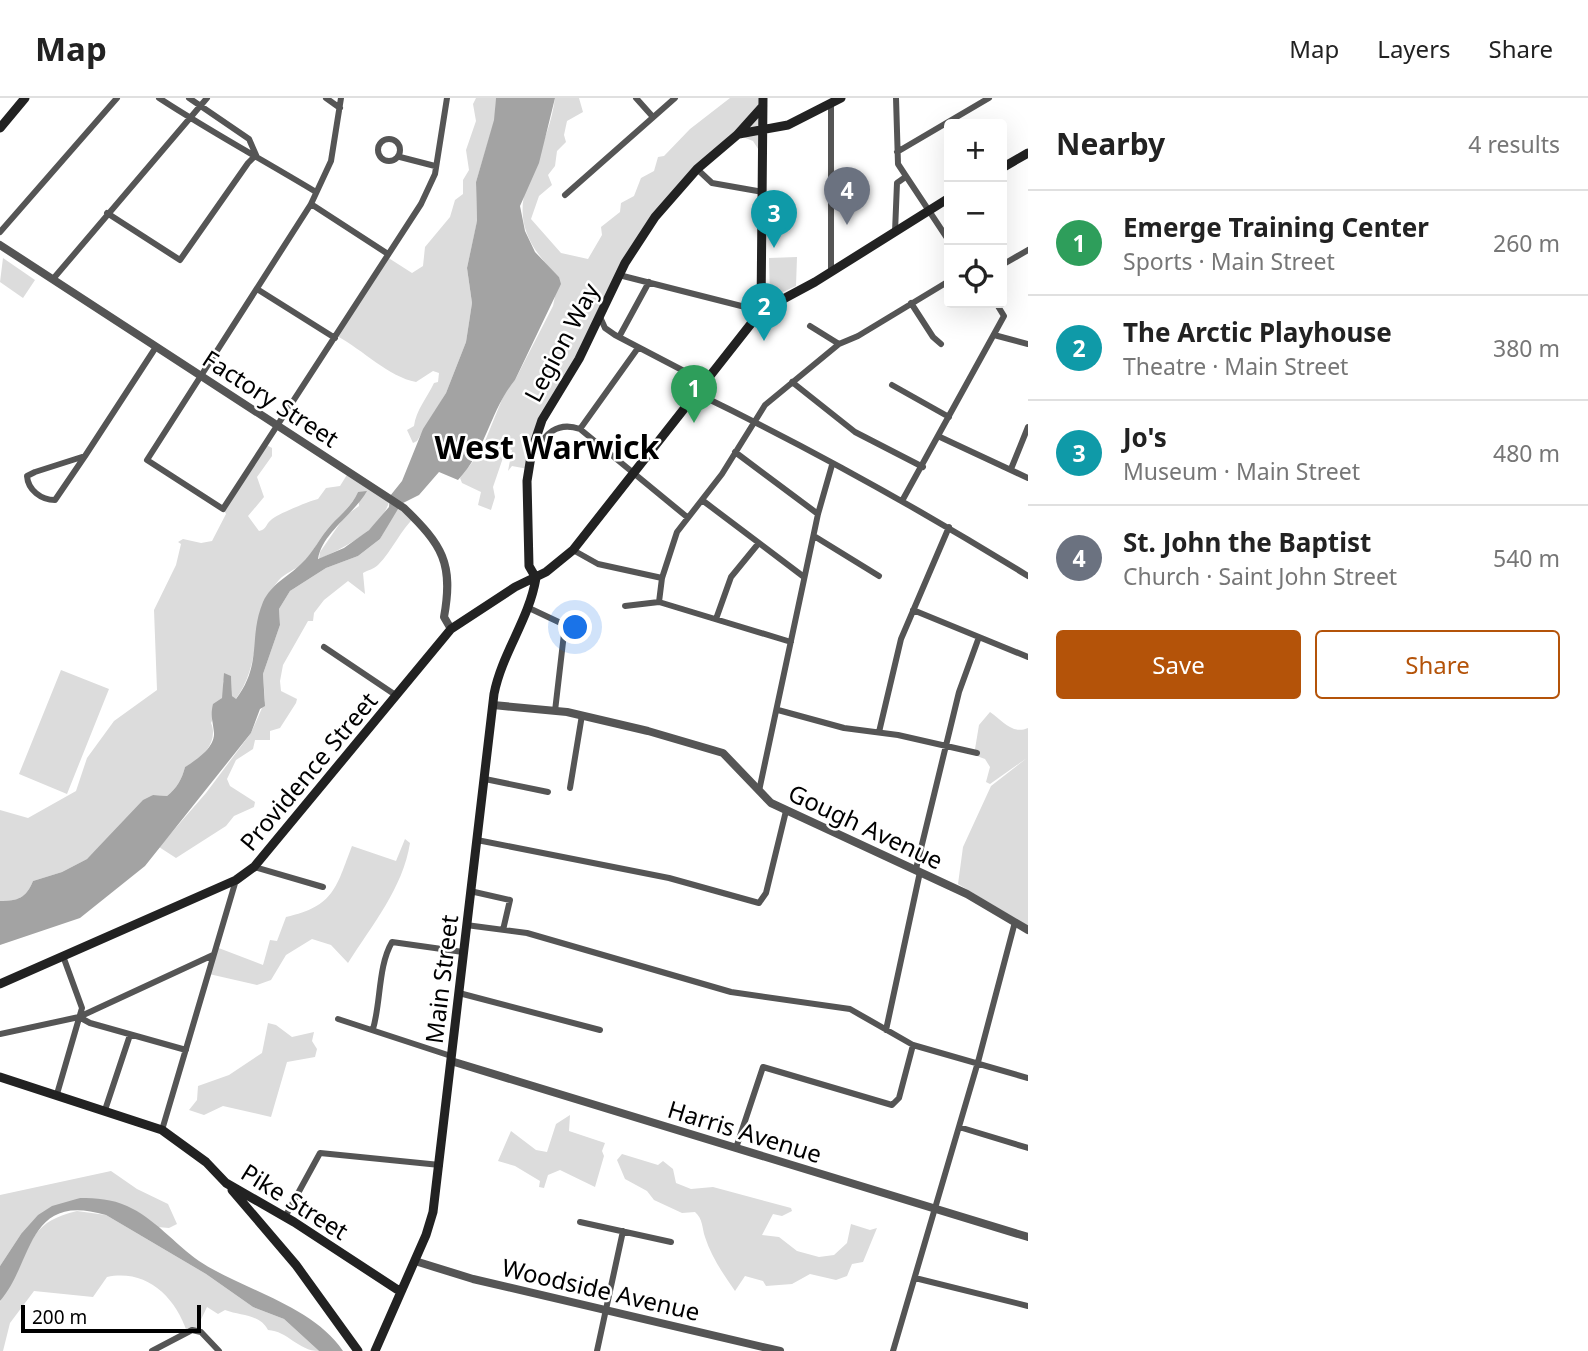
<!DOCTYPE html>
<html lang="en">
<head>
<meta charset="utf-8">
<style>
	:root { --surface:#fff; --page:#f2f2f2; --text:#222; --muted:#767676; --line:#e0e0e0; --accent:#b45309 }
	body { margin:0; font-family:"Noto Sans",sans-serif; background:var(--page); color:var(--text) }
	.controls { position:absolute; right:21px; top:21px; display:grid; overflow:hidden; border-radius:7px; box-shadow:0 7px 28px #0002 }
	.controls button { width:63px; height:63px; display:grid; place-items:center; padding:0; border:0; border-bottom:2px solid var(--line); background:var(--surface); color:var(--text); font:35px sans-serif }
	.scale { position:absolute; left:21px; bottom:18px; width:180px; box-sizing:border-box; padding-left:7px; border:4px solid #000; border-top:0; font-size:19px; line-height:24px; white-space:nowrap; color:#000; -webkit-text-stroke:5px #fff; paint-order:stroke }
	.you { position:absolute; left:576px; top:530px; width:24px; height:24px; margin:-18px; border:5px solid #fff; border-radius:50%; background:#1a73e8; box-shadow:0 0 0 10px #1a73e833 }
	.badge { display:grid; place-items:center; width:46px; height:46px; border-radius:50%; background:var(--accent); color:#fff; font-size:23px; font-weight:700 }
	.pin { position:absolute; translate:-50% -58px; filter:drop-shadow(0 2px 4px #0008) }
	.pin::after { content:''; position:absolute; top:37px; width:24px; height:21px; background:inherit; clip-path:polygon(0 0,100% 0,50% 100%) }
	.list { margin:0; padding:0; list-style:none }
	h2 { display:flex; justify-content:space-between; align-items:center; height:91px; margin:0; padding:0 28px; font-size:30px }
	h2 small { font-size:23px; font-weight:400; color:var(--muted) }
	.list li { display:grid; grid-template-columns:46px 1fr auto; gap:21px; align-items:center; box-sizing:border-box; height:105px; padding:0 28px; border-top:2px solid var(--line) }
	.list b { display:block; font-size:26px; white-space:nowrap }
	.list p { margin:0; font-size:23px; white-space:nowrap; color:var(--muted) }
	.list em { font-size:23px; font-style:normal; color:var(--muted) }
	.actions { display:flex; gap:14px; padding:21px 28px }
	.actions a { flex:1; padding:16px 0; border:2px solid var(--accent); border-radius:7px; text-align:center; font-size:24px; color:var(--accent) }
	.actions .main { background:var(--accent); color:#fff }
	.icon { flex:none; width:38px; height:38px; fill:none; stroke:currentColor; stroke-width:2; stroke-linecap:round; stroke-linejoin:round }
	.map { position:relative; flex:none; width:1028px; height:1253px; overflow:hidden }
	header { display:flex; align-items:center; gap:42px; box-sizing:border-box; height:98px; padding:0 35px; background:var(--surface); border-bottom:2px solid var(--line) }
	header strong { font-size:33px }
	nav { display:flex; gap:38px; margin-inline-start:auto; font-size:24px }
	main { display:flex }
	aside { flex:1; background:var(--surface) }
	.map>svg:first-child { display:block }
</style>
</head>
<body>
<header>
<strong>Map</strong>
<nav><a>Map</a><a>Layers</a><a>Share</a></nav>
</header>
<main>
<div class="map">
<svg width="1028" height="1253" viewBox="0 0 1028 1253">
	<rect width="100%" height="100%" fill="#fff"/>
	<path fill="#dcdcdc" d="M476,0H496L495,21L476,84L477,124L467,170L472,205L466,244L446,295L417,343L413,345L407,332L414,328C416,312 427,300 434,285L438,284L439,275L433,273L416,284C389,279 363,252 337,238L387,159L412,175L423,168L425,149L450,119L455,102L463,96V82L469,72L466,52L476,23L473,6Z
		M555,0H579L583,14L567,23L564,37L566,44L557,53L555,68L548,77L552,87L539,98L531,121L561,155L588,161L602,137L601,129L620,114L621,105L634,98L641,80L654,73L658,59L664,58L690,31L730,0H762V57L753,43L738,37L656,117L609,196L542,322L528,371L512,368L508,373L512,352L506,351L493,389L495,399L491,412L478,407L481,394L462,385L460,380L481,353L505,294L515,282L553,208L559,179C485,109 545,76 555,0Z
		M797,159L796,188L770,200L769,160Z
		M3,160L35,182L23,200L0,184Z
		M265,346L272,350V358L257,379L264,399L248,418L259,433C267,431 265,427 271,422C275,417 312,402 318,401L326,390L340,388L350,372L390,400C385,429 343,451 319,461L320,454L345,418L359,408L358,394C352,408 341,416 331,427C320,439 313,455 302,466C295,472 285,475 279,482C249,517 264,564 235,602L232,598L231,578L223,583L225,593L211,625C219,643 202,662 185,669C182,681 177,690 167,698L153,697L87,761L62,774L33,783C26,800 18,803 0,803V712L28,720L76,693L87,660L114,623L157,592L154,512L176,467L181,446L178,444L183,441L201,445L212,443L226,416L224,412Z
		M403,405L416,418C400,432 393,452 378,467C374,471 368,472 363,475L365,496L348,483L324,502L314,515L313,523H308L283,567L280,583L281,593L297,601L296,605L280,630L270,633V642H255L253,651L236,662L227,681L230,688L255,704L254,709L234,718L226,728L176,760L159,749L206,695L251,635L265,603L263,576L280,527L279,511L290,493L326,470L358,458L380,441L394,415Z
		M61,572L109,591L67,696L19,676Z
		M990,614C1002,622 1012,637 1028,630V828L958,786L963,749L991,688L1027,660L990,686L986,684L990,669L985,661L974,657L979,627Z
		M405,741L410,745C403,790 372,827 348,865L331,847L312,841L286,857L271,882L257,887L209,876L216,849L263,867L270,842L277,843L286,819C335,808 336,789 352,748L396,763Z
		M268,925L276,927L292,939L314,934L312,943L317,951L315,959L287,964L271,1019L223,1008L204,1017L189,1012L197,1002L198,988L229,977L262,955Z
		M570,1017L569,1033L605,1045L602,1053L604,1058L595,1089L560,1072L548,1077L544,1090L539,1089L540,1083L515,1068L498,1063L511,1033L536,1052L547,1054L556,1026Z
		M622,1056L658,1067L663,1063L673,1071L676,1085L691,1091L713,1089L791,1110L792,1113L782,1118L773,1116L762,1137L779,1139L797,1153L819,1159L834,1157L847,1145L851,1126L870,1132L877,1130L863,1164L852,1166L847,1178L836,1182L810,1176L792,1186L766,1188L763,1183L745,1178L735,1193C723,1176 711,1158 705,1139C702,1130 703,1121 695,1114L682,1115L654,1102L647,1093L625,1081L617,1062Z
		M111,1073L137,1091L168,1106L177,1126L169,1130L157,1129L138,1114L80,1100L21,1136L0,1168V1097Z
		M77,1113L106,1117L206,1176L253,1209L284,1221L319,1253C298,1253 288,1233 268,1232C260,1216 241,1218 225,1212L218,1216L207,1209L196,1232L187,1234C175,1198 146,1171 107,1179L93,1199L34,1193L10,1225L3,1253H0C0,1239 0,1217 0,1204C2,1196 11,1188 14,1180C33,1143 31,1124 77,1113Z"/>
	<path fill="#a3a3a3" d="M496,0H555L539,65L520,108L525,133L535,154L559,179L561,186L515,282C490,312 487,351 458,382L439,374L419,397L401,406L380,441L358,458L326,470L290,493L279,511L280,527L263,576L265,608L260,611L251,635L145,768L80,820L0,847V803C18,803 26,800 33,783L62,774L87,761L143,702L153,697L167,698C177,690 182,681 185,669C195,663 215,650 214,635C213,623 210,618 213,606L222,600L224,575L231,578L232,598L236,601C263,565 248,540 263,504C272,485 288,479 301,466C313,455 320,439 331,427C341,416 352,408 358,394L367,393C355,415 322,435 318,461L344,450L369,432L389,409L390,398L402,383L423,331L446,295L466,244L472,205L467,170L477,123L476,84L494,22Z
		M80,1100C96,1100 112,1101 127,1108C154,1120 175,1146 199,1163C243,1192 312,1207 343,1253H319L284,1221L253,1209L206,1176L106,1117C26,1093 34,1164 0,1203V1168L21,1136L38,1117L52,1108Z"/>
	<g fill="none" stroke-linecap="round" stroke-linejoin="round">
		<path stroke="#555" stroke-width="6" d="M159,0C211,34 263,62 316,94
			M189,0L249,41L256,57
			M326,0L340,10
			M341,0L331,63L311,106L147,362L223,411L421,106L435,76L447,0
			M636,0L653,19
			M896,0L898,66L949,143
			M831,5V174
			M378 52a11 11 0 1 1 22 0a11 11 0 1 1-22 0Z
			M897,54L989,0
			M400,59L435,68
			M697,71L712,85L763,94
			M565,97L675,0
			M311,106L388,156
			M107,115L180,162L248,65L256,57
			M0,134L117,0
			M895,134L897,85L904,80
			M1002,167L1028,152
			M619,177L761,213
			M53,181L207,0
			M257,191L335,240
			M911,205L933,239L941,246
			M600,219L605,230L615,237L705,284
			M810,228L839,246
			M994,237L1028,246
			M619,239L649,184
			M792,284L855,334L923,369
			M892,287L949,319
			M696,295C810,350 921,412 1028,478
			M580,331L638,250
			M940,339L1028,380
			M735,354L818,416
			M534,355C545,336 557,323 580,331L687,419
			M85,358L55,402C41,402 28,392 27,378L35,374Z
			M85,358L156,249
			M1011,371L1028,329
			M702,402L804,479
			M902,403L1004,218L996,205
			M814,438L879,478
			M573,452L598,466L662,480
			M625,508L659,504
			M529,510L565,527L555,613
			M913,512L1028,559
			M716,521L731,479L758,446
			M791,544L659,504L662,480L677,434L722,376L765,307L839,246L858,238L949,183
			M324,549L397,598
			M778,612L844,630L898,637L977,655
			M879,634L901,541L949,429
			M485,681L548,694
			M570,690L582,617
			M759,693L818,416L832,367
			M477,742L669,780L759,805L766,795L786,713
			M254,769L323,789
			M916,771L959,594L979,539
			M470,793L510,802L503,832
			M466,827L527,835L731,894L850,911L913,947L1028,980
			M459,895L600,932
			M79,919L90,925L186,952
			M338,921L451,958
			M373,931C381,904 378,868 392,844L463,854
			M886,932L920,774
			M0,936L79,919L213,857
			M57,996L82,910L63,858
			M105,1012L130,937
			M959,1029L1028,1050
			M162,1032L236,782
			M736,1050L763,969L892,1007L899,1000L913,947
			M285,1119L320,1055L440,1067
			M580,1124L671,1144
			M915,1180L1028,1208
			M152,1253L192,1232L201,1234L219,1253
			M597,1253L623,1133
			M893,1253L978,964L1015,824"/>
		<path stroke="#555" stroke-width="8" d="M0,147L404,410C442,447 454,465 444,519L451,531
			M493,607L567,614L648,633L723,655L771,705L967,796L1028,832
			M451,963L1028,1139
			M415,1163L473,1181L780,1253"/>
		<path stroke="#222" stroke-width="9" d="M0,30L25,0
			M739,36L788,27L841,0
			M1002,70L1028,55
			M761,213L815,184L949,100
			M0,886L236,782L254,769L451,531L515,489L546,474L573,452L761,213L763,0
			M0,979L162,1032L206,1064L226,1085L294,1124L401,1194
			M232,1092L296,1167L358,1253
			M375,1253L426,1137L433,1114L494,596C502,555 529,522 536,480L529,468L527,383L532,352L542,322L579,261L625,165L655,119L697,71L737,37L763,8"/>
	</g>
	<g text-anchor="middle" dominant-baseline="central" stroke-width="5" stroke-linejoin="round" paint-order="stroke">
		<g font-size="24" fill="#000" stroke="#fff">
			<text transform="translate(561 244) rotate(-62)">Legion Way</text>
			<text transform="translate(271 300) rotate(33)">Factory Street</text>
			<text transform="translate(308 673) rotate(-50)">Providence Street</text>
			<text transform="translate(866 728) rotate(25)">Gough Avenue</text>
			<text transform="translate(441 881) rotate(-83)">Main Street</text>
			<text transform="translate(745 1033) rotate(17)">Harris Avenue</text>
			<text transform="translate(295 1103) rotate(32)">Pike Street</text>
			<text transform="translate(601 1191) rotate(13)">Woodside Avenue</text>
		</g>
		<g font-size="32" font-weight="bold" fill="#000" stroke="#fff">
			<text x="547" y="348">West Warwick</text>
		</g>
	</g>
</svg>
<div class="controls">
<button>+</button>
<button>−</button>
<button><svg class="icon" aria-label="locate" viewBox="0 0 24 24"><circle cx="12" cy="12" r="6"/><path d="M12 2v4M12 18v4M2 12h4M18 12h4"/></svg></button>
</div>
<div class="scale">200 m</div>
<div class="you"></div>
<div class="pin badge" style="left:694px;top:325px;background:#2e9e5b">1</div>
<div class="pin badge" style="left:764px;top:243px;background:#0f9aa8">2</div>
<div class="pin badge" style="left:774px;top:150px;background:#0f9aa8">3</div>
<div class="pin badge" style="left:847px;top:127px;background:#6b7280">4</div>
</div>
<aside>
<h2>Nearby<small>4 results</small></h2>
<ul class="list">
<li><span class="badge" style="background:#2e9e5b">1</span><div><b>Emerge Training Center</b><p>Sports · Main Street</p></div><em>260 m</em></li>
<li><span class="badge" style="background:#0f9aa8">2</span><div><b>The Arctic Playhouse</b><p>Theatre · Main Street</p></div><em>380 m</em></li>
<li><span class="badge" style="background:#0f9aa8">3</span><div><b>Jo's</b><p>Museum · Main Street</p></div><em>480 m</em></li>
<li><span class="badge" style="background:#6b7280">4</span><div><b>St. John the Baptist</b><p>Church · Saint John Street</p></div><em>540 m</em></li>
</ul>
<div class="actions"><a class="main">Save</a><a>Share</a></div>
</aside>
</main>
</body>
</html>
